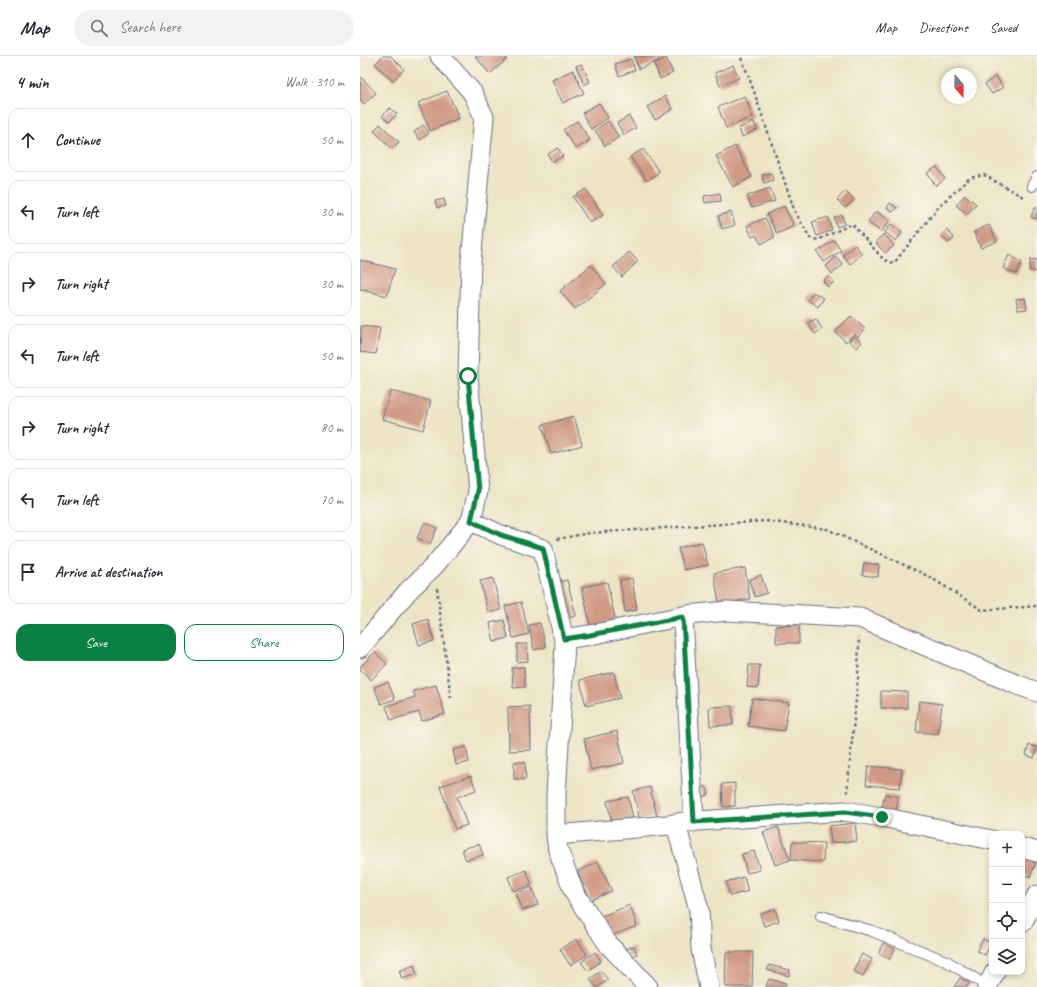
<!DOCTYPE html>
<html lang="en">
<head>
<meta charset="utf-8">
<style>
	:root { --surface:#fff; --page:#f2f2f3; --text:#2b2b33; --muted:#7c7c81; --line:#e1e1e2; --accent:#0b8043 }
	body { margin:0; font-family:Caveat,sans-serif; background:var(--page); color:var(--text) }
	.controls { position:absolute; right:12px; bottom:12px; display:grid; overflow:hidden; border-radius:8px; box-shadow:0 2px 6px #0003 }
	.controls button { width:36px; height:36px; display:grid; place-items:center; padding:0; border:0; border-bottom:1px solid var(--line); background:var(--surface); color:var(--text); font:20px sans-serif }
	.compass { position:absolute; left:581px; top:12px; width:36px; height:36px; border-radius:50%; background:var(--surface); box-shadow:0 2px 6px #0003; rotate:160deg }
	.stop { position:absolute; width:12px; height:12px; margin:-9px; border:3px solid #0b8043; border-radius:50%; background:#fff }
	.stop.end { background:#0b8043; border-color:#fff; box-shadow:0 1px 4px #0008 }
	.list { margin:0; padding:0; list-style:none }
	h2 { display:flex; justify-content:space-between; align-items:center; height:52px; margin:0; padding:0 16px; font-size:17px }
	h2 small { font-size:13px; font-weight:400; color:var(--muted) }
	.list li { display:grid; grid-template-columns:26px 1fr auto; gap:12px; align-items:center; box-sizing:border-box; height:64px; margin:0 8px 8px; padding:0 8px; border:1px solid var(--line); border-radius:12px }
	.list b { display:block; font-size:15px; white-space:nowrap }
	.list em { font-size:13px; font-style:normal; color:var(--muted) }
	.actions { display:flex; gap:8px; padding:12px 16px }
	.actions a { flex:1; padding:9px 0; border:1px solid var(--accent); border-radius:12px; text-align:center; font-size:14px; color:var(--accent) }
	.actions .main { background:var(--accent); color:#fff }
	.icon { flex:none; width:22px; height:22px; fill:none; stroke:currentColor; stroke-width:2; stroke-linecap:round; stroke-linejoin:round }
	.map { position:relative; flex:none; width:677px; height:931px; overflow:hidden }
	header { display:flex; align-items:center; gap:24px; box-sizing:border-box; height:56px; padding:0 20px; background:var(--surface); border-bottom:1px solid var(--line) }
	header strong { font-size:19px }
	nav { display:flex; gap:22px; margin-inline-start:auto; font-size:14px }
	.search { width:280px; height:36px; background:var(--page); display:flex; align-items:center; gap:10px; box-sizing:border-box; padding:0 14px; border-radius:22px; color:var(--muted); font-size:15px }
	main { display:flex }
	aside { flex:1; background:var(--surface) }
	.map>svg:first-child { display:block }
</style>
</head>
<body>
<header>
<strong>Map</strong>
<div class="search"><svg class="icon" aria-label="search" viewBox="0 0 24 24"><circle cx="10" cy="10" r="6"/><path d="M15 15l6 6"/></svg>Search here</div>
<nav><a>Map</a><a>Directions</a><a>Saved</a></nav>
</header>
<main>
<aside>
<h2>4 min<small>Walk · 310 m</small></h2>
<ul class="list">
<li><svg class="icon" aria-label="ahead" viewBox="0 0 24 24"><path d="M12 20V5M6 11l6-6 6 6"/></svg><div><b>Continue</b></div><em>50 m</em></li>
<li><svg class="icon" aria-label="left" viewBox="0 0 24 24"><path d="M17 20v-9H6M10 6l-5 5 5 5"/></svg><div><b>Turn left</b></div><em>30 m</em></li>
<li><svg class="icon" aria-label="right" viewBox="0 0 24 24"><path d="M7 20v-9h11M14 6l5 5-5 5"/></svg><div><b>Turn right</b></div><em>30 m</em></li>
<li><svg class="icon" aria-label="left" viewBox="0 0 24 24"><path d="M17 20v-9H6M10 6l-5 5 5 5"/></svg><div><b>Turn left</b></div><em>50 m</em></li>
<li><svg class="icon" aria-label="right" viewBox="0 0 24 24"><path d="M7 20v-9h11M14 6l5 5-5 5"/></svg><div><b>Turn right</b></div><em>80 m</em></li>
<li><svg class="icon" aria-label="left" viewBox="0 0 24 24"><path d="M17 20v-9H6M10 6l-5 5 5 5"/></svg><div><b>Turn left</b></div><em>70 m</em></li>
<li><svg class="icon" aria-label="arrive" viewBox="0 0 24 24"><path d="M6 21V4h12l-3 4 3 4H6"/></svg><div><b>Arrive at destination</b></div></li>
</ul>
<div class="actions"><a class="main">Save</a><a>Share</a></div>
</aside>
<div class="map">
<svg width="677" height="931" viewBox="0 0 677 931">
	<rect width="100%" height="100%" fill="#fbf7ec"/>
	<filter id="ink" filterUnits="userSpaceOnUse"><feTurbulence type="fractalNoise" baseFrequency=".025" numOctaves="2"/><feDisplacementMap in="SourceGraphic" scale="8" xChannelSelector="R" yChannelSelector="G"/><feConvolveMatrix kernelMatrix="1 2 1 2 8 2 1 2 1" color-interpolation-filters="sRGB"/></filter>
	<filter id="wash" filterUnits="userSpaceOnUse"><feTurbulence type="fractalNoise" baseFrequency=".012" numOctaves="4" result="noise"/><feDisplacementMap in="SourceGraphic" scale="16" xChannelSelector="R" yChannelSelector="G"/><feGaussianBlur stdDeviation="0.9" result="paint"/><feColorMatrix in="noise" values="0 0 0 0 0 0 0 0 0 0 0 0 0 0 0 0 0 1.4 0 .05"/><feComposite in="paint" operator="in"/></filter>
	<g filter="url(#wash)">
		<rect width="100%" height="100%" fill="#ede4c4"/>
		<g id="blocks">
			<path fill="#d09984" d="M23,0H31L44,13L33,25L15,8Z
				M115,0H144L147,3L130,18Z
				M277,0H297L299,4L279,13L274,1Z
				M306,2L313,17L300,23L294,8Z
				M271,3L275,14L259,20L255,8Z
				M222,8L230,26L224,29L216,10Z
				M373,9L379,22L360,30L355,17Z
				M213,14L224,37L203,47L192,24Z
				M0,20L16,37L4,48L0,43Z
				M636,20L643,31L632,38L625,28Z
				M87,35L99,62L70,75L58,47Z
				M305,40L313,53L295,64L287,51Z
				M385,40L393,61L366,72L358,51Z
				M239,47L248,62L231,73L222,57Z
				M30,52L37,58L29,66L22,60Z
				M269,60L276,72L264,79L257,67Z
				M217,65L230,84L216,93L203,74Z
				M248,65L259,81L245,90L235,74Z
				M394,66L397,74L382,81L379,72Z
				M20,68L39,86L32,93L14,75Z
				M63,69L69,77L60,84L54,76Z
				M375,90L392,121L373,131L356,100Z
				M198,92L203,100L192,106L188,98Z
				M283,93L299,116L287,125L270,101Z
				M577,111L585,123L576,130L567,117Z
				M411,117L413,124L404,127L402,119Z
				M410,132L415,145L392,152L387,140Z
				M226,133L243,159L230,167L213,141Z
				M485,135L494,144L485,152L477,144Z
				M360,137L361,145L345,147L344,140Z
				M605,139L616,148L607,158L596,149Z
				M84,143L86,150L77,152L75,145Z
				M530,147L537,152L533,156L527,152Z
				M424,150L434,170L417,178L407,158Z
				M675,151L677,152V163L671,161Z
				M516,155L530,165L521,176L508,166Z
				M371,156L375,169L362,173L358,160Z
				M482,159L485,168L477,171L474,162Z
				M468,161L472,174L457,180L452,166Z
				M405,162L415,181L401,188L396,179L392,181L387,170Z
				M531,168L542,177L536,185L525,176Z
				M629,169L637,185L621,192L614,176Z
				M587,174L594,182L588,187L581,179Z
				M524,178L534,190L525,197L515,186Z
				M474,184L481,195L464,206L457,196Z
				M495,189L502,198L490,208L483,199Z
				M269,196L278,205L262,221L253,211Z
				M649,199L662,206L656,218L643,212Z
				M476,201L483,209L472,218L466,210Z
				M671,203L677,204V216L669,214Z
				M0,204L35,213L27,240L0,233Z
				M231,209L246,228L215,253L200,235Z
				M469,220L474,226L468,231L463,225Z
				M453,236L464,242L458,251L448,244Z
				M665,242L667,253L658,254L656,243Z
				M491,260L505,273L498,281L494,278L486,286L475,276Z
				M456,263L462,273L455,278L448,267Z
				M1,270L20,272L16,298L0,296Z
				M494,280L502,286L497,292L489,285Z
				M30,335L71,345L63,374L22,363Z
				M214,360L222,389L191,398L182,369Z
				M65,466L77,472L70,488L57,482Z
				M342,486L348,509L324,514L318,492Z
				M504,507L519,509L518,521L502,519Z
				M385,512L390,543L359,548L354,517Z
				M401,519L407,537L395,541L389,524Z
				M133,522L141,554L128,557L120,525Z
				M272,522L277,554L265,556L260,524Z
				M207,524L216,560L204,563L195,527Z
				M247,526L256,567L231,573L222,531Z
				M161,546L169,578L153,582L145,550Z
				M68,563L74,585L59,589L53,568Z
				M144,564L148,582L134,586L130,567Z
				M180,567L186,591L174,594L169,569Z
				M439,569V587H416V570Z
				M157,588H167L168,605L157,606Z
				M15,596L27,608L11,624L0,613V611Z
				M389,609H400L398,632L387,631Z
				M164,611L165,631L153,632L152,612Z
				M254,616L260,642L226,650L220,624Z
				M28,626L35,643L21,648L14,631Z
				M76,629L85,658L62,665L59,656L31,664L26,650L55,641L53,635Z
				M521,635L547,636V652H521Z
				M392,642L429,647L424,675L388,670Z
				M559,645L582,648L578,678L556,676Z
				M170,650L171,694L149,695L148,651Z
				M372,650L373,669L350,670L349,651Z
				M257,675L264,707L231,714L224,683Z
				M669,689L677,691L674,702L666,699Z
				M106,691L109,706L96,709L93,694Z
				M154,706H165L166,723H154Z
				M508,710L542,713L540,732L506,729Z
				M111,720L116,734L97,741L107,769L95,773L80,730Z
				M375,727V750L363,751L362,728Z
				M346,730L349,738L343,741L339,733Z
				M290,731L297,760L280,764L273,735Z
				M525,738L539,741L535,758L521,755Z
				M268,741L274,766L253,771L247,745Z
				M495,767L497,785L471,787L469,770Z
				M418,771L430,804L415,809L403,776Z
				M432,786L464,787L463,806L431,804Z
				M119,788L123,799L106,804L102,793Z
				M394,795L400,814L387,817L382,798Z
				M665,802L676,807L670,821L662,818V809Z
				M238,806L252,835L231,844L217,816Z
				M166,814L172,829L153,835L148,821Z
				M384,821L388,835L370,840L366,826Z
				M172,831L178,849L163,854L156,837Z
				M270,849L277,870L251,880L242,860Z
				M415,852L419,865L404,870L400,858Z
				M217,883L227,899L210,909L200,893Z
				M623,883L631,887L625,899L617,895Z
				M523,887L535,893L530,903L519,897Z
				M274,890L277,898L269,901L266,893Z
				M235,896L241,905L228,915L221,906Z
				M366,896H393L392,931H365Z
				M502,898L512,903L503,920L493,915Z
				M54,909L57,918L42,923L39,915Z
				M409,909L430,914L429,920L407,914Z
				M241,915L248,924L238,931H236L230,923Z
				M600,922L610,927L607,931H594Z
				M409,923L426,927L425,931H406Z"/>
		</g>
	</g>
	<g filter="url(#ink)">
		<use href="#blocks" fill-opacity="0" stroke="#646e82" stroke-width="1"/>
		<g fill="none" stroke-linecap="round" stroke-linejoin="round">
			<defs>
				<path id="service" d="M672,130L677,121
					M461,860L512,875L588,906L627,930"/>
				<path id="minor" d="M111,465L141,479L183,493L205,588L196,739V779L198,794L214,836L248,888L288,931
					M323,561L334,766
					M204,583L230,579L328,559L367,555L500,562L653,627L677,636
					M0,592L48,535L74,510L111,465L118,435L108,320L111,206L124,61L112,36L80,0
					M316,768L339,854L341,893L349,931
					M196,779L309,769L323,766L485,755L522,761L632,784
					M662,792L677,796
					M662,867L677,839
					M627,931L635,916"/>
			</defs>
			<use href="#service" stroke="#646e82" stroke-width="12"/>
			<use href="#minor" stroke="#646e82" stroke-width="21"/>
			<path stroke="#646e82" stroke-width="2.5" stroke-dasharray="3 3" stroke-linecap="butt" d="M381,2L389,21L435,156L450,182L458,184L492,168L524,204L534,207L580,149L610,122L624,119L663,141
				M197,483L230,477L406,465L467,473L570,521L622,554L677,550
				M77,532L91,643
				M487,737L498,622L499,581"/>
			<use href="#service" stroke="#fff" stroke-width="10"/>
			<use href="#minor" stroke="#fff" stroke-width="19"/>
		</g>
	</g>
	<g fill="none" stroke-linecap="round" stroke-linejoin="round" filter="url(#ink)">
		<path stroke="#0b8043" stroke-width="5" d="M108,320L118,435L111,465L141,479L183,492L204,583L230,579L323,561L334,766L485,756L522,761"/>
	</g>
</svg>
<div class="controls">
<button>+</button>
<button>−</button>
<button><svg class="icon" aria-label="locate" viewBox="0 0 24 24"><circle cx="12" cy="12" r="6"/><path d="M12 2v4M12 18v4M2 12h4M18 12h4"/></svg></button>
<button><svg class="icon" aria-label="layers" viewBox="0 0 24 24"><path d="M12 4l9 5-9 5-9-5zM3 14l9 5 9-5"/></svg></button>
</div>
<svg class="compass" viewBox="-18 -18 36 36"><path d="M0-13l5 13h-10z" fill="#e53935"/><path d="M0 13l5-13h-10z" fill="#7c7c81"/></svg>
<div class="stop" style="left:108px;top:320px"></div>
<div class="stop end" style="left:522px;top:761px"></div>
</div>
</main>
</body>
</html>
